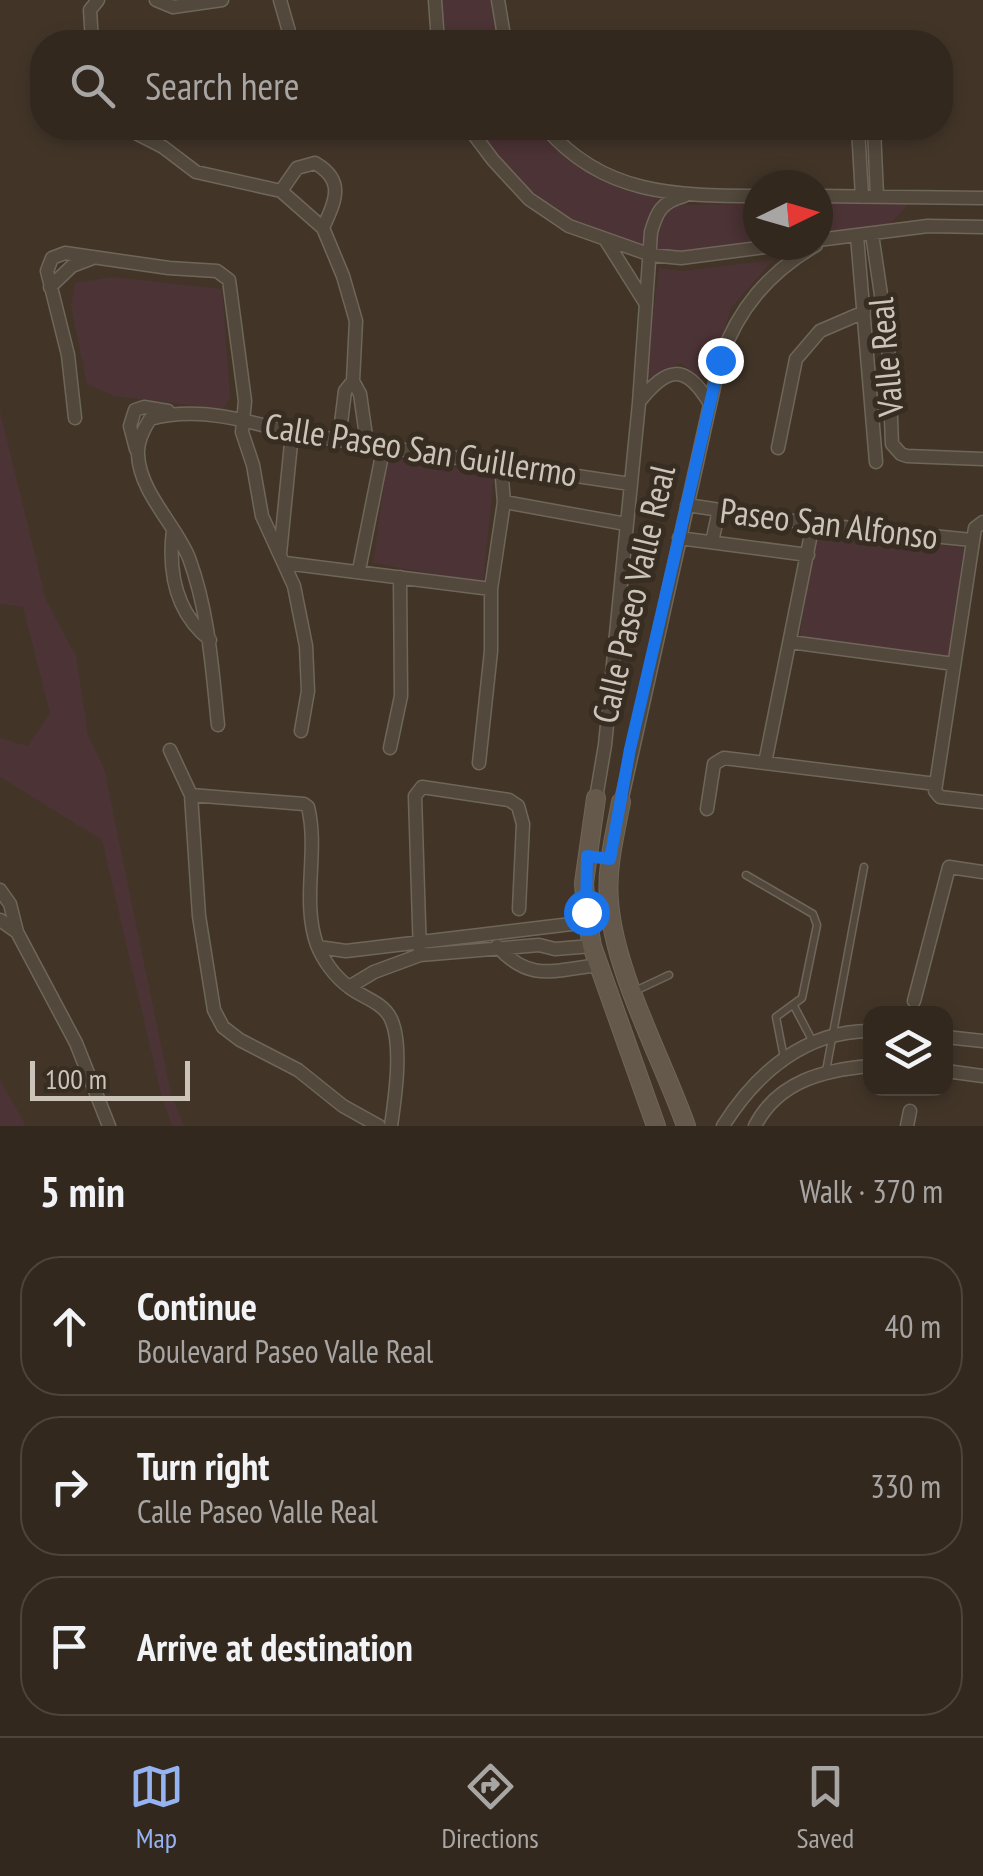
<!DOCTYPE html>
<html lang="en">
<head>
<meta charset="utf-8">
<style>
	:root { --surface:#32281e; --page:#3a3027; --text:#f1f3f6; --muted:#a8a6a4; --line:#4d443c; --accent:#95b2f1 }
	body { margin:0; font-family:"PT Sans Narrow",sans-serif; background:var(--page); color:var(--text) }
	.controls { position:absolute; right:30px; bottom:30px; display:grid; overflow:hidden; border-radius:20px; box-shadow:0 5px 15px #0003 }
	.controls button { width:90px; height:90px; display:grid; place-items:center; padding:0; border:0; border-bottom:2px solid var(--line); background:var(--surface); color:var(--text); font:50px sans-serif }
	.compass { position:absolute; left:743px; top:170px; width:90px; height:90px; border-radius:50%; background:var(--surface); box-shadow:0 5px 15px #0003; rotate:85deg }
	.scale { position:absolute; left:30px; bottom:25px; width:160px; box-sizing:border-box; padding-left:10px; border:5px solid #ccc4b9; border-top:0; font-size:28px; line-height:35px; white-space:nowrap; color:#ccc4b9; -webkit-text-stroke:8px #372d21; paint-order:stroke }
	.stop { position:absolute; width:30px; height:30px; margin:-22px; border:8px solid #1a73e8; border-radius:50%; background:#fff }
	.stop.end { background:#1a73e8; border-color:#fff; box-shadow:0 2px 10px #0008 }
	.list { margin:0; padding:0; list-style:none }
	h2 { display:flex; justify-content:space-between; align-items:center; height:130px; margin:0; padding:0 40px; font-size:42px }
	h2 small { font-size:32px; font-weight:400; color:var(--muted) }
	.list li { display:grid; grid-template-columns:65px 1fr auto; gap:30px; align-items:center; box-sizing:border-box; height:140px; margin:0 20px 20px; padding:0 20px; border:2px solid var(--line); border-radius:40px }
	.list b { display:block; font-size:38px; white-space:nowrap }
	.list p { margin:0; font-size:32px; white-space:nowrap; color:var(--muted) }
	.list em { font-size:32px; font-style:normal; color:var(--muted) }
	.icon { flex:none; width:55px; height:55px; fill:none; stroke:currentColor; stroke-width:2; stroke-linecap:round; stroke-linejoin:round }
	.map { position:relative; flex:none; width:983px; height:1126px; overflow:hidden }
	.search { position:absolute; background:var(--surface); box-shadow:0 5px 15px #0003; left:30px; right:30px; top:30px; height:110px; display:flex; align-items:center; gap:25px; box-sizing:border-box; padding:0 35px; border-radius:40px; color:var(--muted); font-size:38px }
	.sheet { height:610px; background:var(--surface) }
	nav { display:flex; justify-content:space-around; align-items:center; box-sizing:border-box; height:140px; border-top:2px solid var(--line); background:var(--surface); font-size:28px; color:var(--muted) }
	nav a { display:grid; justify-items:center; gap:5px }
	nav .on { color:var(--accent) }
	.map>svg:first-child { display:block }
</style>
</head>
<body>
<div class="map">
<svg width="983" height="1126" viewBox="0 0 983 1126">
	<rect width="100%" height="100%" fill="#423528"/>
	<path fill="#4c3335" d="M440,0H494L502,42H447Z
		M476,128H545L617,182L673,205L758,204V245C731,248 700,255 673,253C593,246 517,195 476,128Z
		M912,200L884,231L818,238V203Z
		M773,260L731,308L712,371L700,378L681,363L644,381L659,268L684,271Z
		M112,277L222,289L230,398L223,409L114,396L87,384L71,306L75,283Z
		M0,411L46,600L76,656L88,735L104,768L171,1094L184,1126H172L162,1098L102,840L0,777V738L28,746L50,713L23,607L0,604Z
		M388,456L494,475L483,583L373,563Z
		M817,529L964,548L948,659L799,639Z
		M0,1080L25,1124L24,1126H0Z"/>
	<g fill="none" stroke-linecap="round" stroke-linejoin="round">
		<defs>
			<path id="lane" d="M746,875L813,914L817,925L802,998L776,1017L784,1058
				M635,991L669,975
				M794,1006L813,1042
				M826,1071L864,867"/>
			<path id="street" d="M156,0L173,7L222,0
				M280,0L292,42
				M435,0L438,42
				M498,0L505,42
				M92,42L90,10L98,0
				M126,128L163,147L196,172L281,191L323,228L343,276L356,321L353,381L360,394L367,443
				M469,128L493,160L529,199L569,226L651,255L681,258L781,245
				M546,128C603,195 677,196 758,196
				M858,128L862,197
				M874,128L877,196
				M281,191L297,168L315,163C346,181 335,201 323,228
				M818,196L983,198
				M872,234L888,342L892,444L901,454L907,456L983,459
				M857,236L876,462
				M605,239L646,304
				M818,240L928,226L983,227
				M50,287L72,266L93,258
				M639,402C667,367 685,362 710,404
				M75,418L68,355L47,271L52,258L65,253L169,268L217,271L229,280L245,401L242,432L253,465L262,516L294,586L306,646L308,691L301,731
				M339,439L345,391L353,381
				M778,448L796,359L820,331L864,312
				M136,449L130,426L135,410L144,407L168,411
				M504,502L626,524
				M687,505L813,524L972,540
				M983,522L975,528L935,791L940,797L983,802
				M173,530C168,572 175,612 210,640
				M679,538L808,555
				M712,542L719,510
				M280,554L292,433
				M285,563L491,589
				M359,570L384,445
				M790,642L954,664
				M218,725C212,668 209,613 189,558C176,525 140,493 138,455C137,442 143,430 150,419C197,406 246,420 292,433L630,484
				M390,748L401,696L400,577
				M170,750L191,795L199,916L214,1010L223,1027L240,1040L298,1070L343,1106L379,1126
				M479,763L491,651V589L504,502L502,479L509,464
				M765,763L813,524
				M191,795L304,804L308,807C319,852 301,900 317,945C323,960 335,977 349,987C363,998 383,1002 391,1019C403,1045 395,1098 391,1126
				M596,798L605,745L639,403L651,232C657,211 662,202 684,196
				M621,802L720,360C738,309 768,273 816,245
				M707,809L714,764L724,758L936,784
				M0,890L10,904L17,932L76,1043L109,1126
				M0,920L17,932
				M497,946C530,983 554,970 599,965
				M318,947L346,951L588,922
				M420,955L415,796L422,787L509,800L518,806L523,824L519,909
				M349,987L374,972L420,955L539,945L555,949L592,946
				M914,1001L949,867L983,872
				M946,1037L983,1041
				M946,1071L983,1076
				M723,1126C756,1073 805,1031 870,1031
				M755,1126C778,1081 824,1070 870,1066
				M907,1126L910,1111"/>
			<path id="secondary" d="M596,798L584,883L586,912L592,946L656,1126
				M621,802C615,834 606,868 609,901C614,972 662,1058 686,1126"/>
		</defs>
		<use href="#lane" stroke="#6f665a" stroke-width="9"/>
		<use href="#street" stroke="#6f665a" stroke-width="15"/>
		<use href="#secondary" stroke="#6f665a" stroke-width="20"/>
		<use href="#lane" stroke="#52483c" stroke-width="6"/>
		<use href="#street" stroke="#52483c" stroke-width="12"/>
		<use href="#secondary" stroke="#64594a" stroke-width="18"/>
	</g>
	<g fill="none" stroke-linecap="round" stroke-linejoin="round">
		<path stroke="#1a73e8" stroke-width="12" d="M586,912L587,856L610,859L630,749L720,360"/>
	</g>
	<g text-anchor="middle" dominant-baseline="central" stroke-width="10" stroke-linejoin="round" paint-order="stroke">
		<g font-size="35" fill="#ccc4b9" stroke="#372d21">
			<text transform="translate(885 357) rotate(-95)">Valle Real</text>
			<text transform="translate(421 449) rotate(9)">Calle Paseo San Guillermo</text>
			<text transform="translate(829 523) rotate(7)">Paseo San Alfonso</text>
			<text transform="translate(633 594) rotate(-77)">Calle Paseo Valle Real</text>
		</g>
	</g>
</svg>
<div class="controls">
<button><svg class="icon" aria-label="layers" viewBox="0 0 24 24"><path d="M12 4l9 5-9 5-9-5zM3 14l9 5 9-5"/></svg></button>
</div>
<svg class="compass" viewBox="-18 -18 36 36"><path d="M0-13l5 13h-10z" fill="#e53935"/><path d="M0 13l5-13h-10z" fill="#a8a6a4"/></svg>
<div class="scale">100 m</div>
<div class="stop" style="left:586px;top:912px"></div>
<div class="stop end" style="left:720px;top:360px"></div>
<div class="search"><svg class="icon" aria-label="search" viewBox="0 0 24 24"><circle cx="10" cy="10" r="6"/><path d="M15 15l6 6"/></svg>Search here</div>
</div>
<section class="sheet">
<h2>5 min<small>Walk · 370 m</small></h2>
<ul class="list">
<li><svg class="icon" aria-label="ahead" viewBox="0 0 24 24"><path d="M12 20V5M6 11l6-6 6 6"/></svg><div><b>Continue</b><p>Boulevard Paseo Valle Real</p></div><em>40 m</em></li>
<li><svg class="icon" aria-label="right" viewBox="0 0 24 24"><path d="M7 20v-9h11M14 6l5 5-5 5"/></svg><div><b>Turn right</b><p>Calle Paseo Valle Real</p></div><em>330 m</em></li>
<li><svg class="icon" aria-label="arrive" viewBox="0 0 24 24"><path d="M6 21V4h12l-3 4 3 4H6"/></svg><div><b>Arrive at destination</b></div></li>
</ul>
</section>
<nav>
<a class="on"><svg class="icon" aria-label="map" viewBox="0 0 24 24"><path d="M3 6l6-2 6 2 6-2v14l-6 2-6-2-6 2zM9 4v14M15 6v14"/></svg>Map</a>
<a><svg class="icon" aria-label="directions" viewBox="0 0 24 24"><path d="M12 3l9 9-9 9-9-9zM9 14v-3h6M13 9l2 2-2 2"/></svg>Directions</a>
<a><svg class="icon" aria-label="saved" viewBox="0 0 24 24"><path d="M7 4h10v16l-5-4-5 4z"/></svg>Saved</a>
</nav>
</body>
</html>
